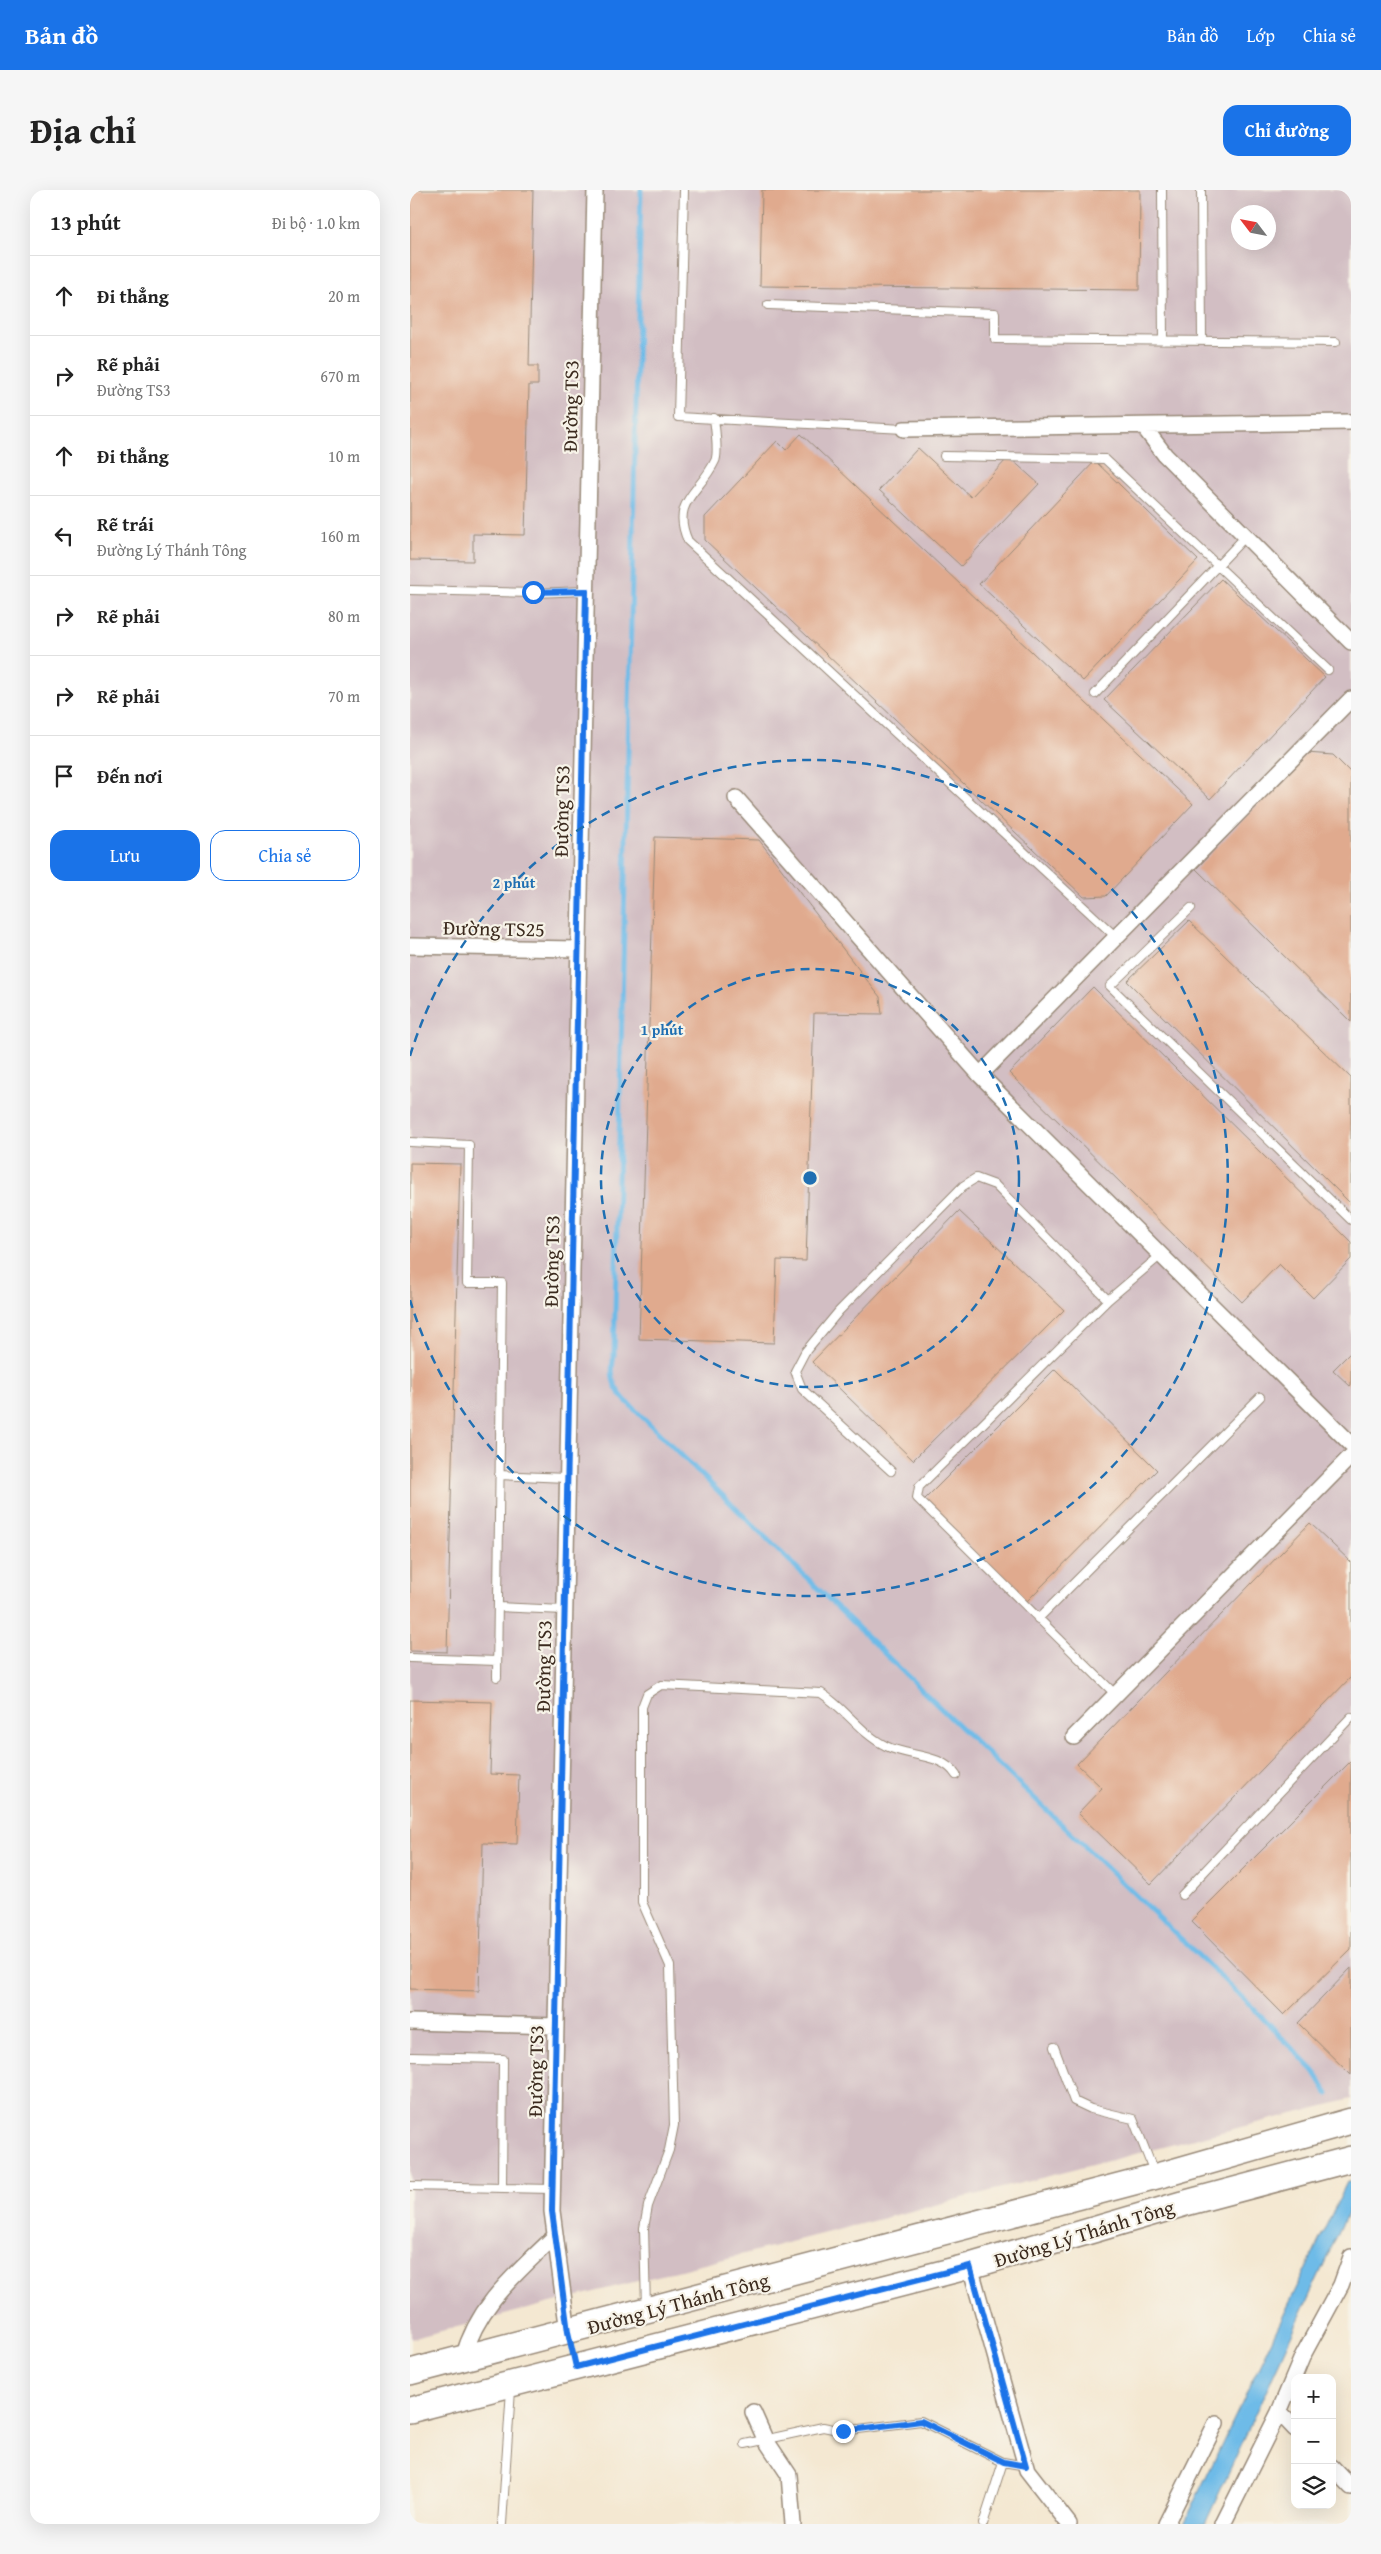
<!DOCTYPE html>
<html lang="vi">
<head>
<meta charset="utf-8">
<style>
	:root { --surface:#fff; --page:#f6f6f6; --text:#222; --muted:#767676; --line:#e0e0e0; --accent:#1a73e8 }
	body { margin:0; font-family:"Gentium Book Plus",serif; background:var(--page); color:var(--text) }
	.controls { position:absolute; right:15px; bottom:15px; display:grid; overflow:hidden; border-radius:10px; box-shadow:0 5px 20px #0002 }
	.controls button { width:45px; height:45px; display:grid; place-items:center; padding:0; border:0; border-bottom:1px solid var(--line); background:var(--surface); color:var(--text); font:25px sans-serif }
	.compass { position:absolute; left:821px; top:15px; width:45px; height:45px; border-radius:50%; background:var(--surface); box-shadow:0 5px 20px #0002; rotate:302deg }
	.stop { position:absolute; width:15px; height:15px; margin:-11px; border:4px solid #1a73e8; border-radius:50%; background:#fff }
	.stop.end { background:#1a73e8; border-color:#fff; box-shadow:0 1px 5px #0008 }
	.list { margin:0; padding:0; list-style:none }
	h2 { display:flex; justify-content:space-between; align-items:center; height:65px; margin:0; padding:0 20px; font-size:21px }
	h2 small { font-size:16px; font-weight:400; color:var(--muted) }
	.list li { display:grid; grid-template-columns:32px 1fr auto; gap:15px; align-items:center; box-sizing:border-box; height:80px; padding:0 20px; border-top:1px solid var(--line) }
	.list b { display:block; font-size:19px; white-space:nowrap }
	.list p { margin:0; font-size:16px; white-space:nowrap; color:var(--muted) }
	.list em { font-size:16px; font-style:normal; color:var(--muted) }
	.actions { display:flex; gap:10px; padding:15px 20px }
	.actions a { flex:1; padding:11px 0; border:1px solid var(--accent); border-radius:15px; text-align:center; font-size:18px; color:var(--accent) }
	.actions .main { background:var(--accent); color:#fff }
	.icon { flex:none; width:28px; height:28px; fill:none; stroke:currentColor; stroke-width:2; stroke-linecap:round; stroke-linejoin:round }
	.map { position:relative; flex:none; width:941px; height:2334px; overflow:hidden; border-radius:15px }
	header { display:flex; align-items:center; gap:30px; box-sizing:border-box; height:70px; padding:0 25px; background:var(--accent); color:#fff }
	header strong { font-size:24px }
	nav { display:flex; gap:28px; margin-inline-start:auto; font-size:18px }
	.intro { display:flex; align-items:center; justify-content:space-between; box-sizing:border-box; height:120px; padding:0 30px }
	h1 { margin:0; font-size:35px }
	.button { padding:12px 22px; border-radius:15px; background:var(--accent); color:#fff; font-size:18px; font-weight:700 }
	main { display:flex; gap:30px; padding:0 30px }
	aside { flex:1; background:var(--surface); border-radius:15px; box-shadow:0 5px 20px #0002 }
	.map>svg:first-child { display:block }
</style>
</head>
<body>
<header>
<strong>Bản đồ</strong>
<nav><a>Bản đồ</a><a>Lớp</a><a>Chia sẻ</a></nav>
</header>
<div class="intro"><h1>Địa chỉ</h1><a class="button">Chỉ đường</a></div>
<main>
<aside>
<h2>13 phút<small>Đi bộ · 1.0 km</small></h2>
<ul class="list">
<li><svg class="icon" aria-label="ahead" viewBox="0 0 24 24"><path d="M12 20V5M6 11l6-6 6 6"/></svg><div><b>Đi thẳng</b></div><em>20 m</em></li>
<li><svg class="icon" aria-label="right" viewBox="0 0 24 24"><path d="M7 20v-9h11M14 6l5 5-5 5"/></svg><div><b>Rẽ phải</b><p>Đường TS3</p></div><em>670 m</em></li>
<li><svg class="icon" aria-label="ahead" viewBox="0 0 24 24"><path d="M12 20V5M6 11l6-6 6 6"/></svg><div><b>Đi thẳng</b></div><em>10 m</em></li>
<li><svg class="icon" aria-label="left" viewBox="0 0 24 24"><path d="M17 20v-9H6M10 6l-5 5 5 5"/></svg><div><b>Rẽ trái</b><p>Đường Lý Thánh Tông</p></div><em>160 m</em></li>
<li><svg class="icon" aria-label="right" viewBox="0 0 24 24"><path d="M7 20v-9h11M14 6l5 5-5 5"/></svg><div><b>Rẽ phải</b></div><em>80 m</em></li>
<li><svg class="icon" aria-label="right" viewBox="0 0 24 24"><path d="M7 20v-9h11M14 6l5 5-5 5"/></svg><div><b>Rẽ phải</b></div><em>70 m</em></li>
<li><svg class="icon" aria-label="arrive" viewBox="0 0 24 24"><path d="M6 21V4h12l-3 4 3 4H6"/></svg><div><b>Đến nơi</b></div></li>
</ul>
<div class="actions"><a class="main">Lưu</a><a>Chia sẻ</a></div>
</aside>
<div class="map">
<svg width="941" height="2334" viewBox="0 0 941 2334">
	<rect width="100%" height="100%" fill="#f7f3e8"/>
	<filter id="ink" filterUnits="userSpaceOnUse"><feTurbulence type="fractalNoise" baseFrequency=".02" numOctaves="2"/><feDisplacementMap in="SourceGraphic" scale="10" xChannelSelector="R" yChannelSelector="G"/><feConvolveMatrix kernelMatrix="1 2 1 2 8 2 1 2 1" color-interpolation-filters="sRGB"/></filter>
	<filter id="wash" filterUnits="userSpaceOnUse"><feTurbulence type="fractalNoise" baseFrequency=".0096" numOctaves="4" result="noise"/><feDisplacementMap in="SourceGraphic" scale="20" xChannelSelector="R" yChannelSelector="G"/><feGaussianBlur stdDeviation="1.12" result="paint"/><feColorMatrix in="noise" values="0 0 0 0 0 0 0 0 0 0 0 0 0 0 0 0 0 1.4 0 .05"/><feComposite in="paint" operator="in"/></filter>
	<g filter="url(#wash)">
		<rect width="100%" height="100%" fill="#f4e8d2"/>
		<path fill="#d2bec3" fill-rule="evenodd" d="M0,0H941V1909L0,2149ZM828,22H858V52H828Z"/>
		<path fill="#6ebbe8" stroke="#547283" d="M937,1992H941V2015L795,2334H774Z"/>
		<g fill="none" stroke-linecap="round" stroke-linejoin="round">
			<path stroke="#6ebbe8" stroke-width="5" d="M231,0L204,1165C200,1184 202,1196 215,1210L522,1510L840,1815L904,1881L918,1904"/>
		</g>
		<g id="blocks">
			<path fill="#e0aa8e" d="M0,0H123L119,176H128V195H119L115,345L63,344V371L0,370Z
				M352,0H730L729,100L350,96Z
				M391,244L783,614L696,706L674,707L295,350V327L367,251L376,260Z
				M508,258L561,307L599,267L629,294L551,376L469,300Z
				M685,271L788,370L673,491L569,394Z
				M811,389L915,487L800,609L694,510Z
				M897,563L923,565L941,583V832L786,679Z
				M245,647L349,650L470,807L472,824L404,823L396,1071L367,1070L364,1153L229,1149Z
				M779,731L941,888V1014L717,791Z
				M683,797L941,1052V1069L903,1108L869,1074L832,1112L599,883Z
				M0,973L50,974L37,1462L0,1461Z
				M549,1021L654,1120L503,1270L402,1172Z
				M941,1162V1195L940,1196L923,1180Z
				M645,1179L747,1280L615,1413L513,1311Z
				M900,1333L941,1372V1487L741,1694L668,1623L692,1598L667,1574Z
				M0,1510L82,1512L80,1584L109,1585L107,1654L73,1653L69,1801L0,1799Z
				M941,1571V1759L874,1825L781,1731Z
				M941,1778V1885L888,1833Z"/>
		</g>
	</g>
	<g filter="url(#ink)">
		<use href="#blocks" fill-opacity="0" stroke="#988978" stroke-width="1"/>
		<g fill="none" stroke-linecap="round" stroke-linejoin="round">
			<defs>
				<path id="lane" d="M274,0L268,227L494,239
					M752,0L753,151
					M791,0L792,151
					M358,115L585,123V149L926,152
					M304,228C305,238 309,263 305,271C290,303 260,311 278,351L706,747
					M534,266L695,269L918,480
					M0,400L123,403L176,401
					M685,504L836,346
					M781,718L700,796L941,1030
					M0,952L59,955L57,1093H92L87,1487
					M481,1281L392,1199L385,1181L395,1162L429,1121L553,996L566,988L585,995L698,1110
					M89,1285L156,1288
					M88,1417L154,1420
					M628,1429L850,1207
					M0,1468L87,1471
					M706,1505L507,1308L509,1297L698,1110L751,1065
					M772,1705L941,1527
					M644,1857L664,1911L681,1919L723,1929L744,1982
					M0,1867L93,1869L92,1998
					M0,1996L142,1999
					M236,2118L234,2038L238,2016L259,1960L264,1935L260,1776L232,1712V1517L237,1504L251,1495L411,1503C435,1518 451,1544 476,1556C498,1567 532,1563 546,1585
					M335,2254L413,2237L433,2241L511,2231L593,2272L616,2276
					M92,2334L101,2199
					M573,2334L593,2272"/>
				<path id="street" d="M733,236L755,265L941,452
					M494,239L941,232
					M326,608L570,885L941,1254
					M0,756L167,759
					M570,885L941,509
					M664,1547L941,1266
					M0,1832L146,1836
					M560,2076L617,2280L659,2334
					M158,2142L142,2021L185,0
					M53,2168C68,2114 106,2084 145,2046
					M343,2222L355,2249L379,2285L383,2334
					M869,2222L885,2239
					M922,2277L941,2297
					M756,2334L806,2233
					M813,2334L869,2222L893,2165L931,2095L941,2067"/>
				<path id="primary" d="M0,2182L762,1982L941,1931
					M0,2220L560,2076L772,2014L941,1969"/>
			</defs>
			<use href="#lane" stroke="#988978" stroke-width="10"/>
			<use href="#street" stroke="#988978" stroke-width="18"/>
			<use href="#primary" stroke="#988978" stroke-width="28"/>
			<use href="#lane" stroke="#fff" stroke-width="8"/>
			<use href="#street" stroke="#fff" stroke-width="15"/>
			<use href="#primary" stroke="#fff" stroke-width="25"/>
		</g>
	</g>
	<g fill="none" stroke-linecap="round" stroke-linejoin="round" filter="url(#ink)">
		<path stroke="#1a73e8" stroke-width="6" d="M123,402L176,401L142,2021L158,2142L166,2177L560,2076L616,2276L594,2272L511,2231L433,2241"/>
	</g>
	<g fill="none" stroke="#1f6fb2" stroke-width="2.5" stroke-dasharray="9 6">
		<circle cx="400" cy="988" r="209"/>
		<path d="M0 866A418 418 0 1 1 0 1110"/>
	</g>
	<g text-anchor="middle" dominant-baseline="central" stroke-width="4.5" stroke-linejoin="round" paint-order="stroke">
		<g font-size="20" fill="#3b2a1e" stroke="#f7f3e8">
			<text transform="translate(160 216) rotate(-89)">Đường TS3</text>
			<text transform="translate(151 621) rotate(-89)">Đường TS3</text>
			<text transform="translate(84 738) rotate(1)">Đường TS25</text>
			<text transform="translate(141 1071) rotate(-89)">Đường TS3</text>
			<text transform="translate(133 1476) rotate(-89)">Đường TS3</text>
			<text transform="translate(125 1881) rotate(-89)">Đường TS3</text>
			<text transform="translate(674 2043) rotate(-17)">Đường Lý Thánh Tông</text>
			<text transform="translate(268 2113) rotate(-15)">Đường Lý Thánh Tông</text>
		</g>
	</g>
	<circle cx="400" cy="988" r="8" fill="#1f6fb2" stroke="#f7f3e8" stroke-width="2.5"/>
	<g font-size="15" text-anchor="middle" font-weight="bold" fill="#1f6fb2" stroke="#f7f3e8" stroke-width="4.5" stroke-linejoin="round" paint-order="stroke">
		<text x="104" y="698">2 phút</text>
		<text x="252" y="845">1 phút</text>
	</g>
</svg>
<div class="controls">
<button>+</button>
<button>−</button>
<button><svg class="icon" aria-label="layers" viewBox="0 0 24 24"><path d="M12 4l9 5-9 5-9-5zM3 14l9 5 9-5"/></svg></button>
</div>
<svg class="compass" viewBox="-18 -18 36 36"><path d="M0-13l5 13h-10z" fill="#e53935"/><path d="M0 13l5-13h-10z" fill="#767676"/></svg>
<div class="stop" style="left:123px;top:402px"></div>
<div class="stop end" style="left:433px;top:2241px"></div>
</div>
</main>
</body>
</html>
